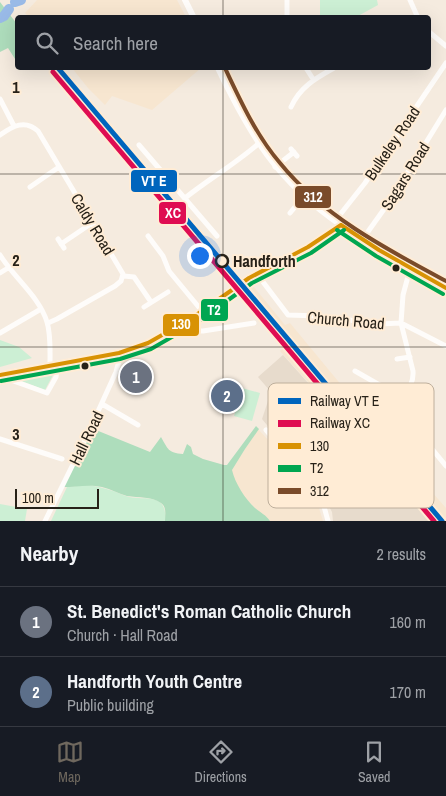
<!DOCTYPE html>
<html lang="en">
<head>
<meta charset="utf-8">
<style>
	:root { --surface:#171b24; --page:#20242c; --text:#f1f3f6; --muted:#9ea1a6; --line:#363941; --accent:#6f685e }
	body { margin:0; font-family:"Archivo Narrow",sans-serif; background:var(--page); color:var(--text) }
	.scale { position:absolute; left:15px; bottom:12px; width:84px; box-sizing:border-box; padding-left:5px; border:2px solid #272118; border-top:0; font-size:14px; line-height:18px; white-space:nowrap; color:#272118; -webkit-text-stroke:4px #ffecd5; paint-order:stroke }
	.you { position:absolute; left:199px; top:255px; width:18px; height:18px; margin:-12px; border:4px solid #fff; border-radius:50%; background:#1a73e8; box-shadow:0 0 0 8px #1a73e833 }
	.badge { display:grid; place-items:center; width:32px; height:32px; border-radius:50%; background:var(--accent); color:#fff; font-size:16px; font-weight:700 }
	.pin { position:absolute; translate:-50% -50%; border:2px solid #fff; box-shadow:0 1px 5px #0006 }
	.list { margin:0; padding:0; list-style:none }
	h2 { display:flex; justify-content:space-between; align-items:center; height:65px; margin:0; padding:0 20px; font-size:21px }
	h2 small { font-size:16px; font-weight:400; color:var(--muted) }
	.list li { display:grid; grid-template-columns:32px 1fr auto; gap:15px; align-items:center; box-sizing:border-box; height:70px; padding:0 20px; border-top:1px solid var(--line) }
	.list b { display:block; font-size:19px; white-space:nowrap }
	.list p { margin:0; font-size:16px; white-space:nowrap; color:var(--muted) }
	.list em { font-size:16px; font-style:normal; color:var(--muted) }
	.icon { flex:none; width:28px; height:28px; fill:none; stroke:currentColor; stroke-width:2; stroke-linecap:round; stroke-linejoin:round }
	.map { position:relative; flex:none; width:446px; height:521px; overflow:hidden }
	.search { position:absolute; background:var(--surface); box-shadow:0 5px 20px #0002; left:15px; right:15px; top:15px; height:55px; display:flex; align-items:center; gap:12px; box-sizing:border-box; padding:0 18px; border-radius:5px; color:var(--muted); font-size:19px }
	.sheet { height:205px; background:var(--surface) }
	nav { display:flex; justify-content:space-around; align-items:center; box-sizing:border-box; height:70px; border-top:1px solid var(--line); background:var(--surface); font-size:14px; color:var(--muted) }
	nav a { display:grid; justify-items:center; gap:2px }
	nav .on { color:var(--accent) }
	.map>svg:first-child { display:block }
</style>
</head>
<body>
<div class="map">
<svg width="446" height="521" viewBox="0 0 446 521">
	<rect width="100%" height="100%" fill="#f5ebdf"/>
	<path fill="#f7e6d0" d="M37,0H177L186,17L30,18L25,13Z
		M72,68H201L152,110L112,96L105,105L88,88Z
		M249,281L285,325L290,323L400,456L446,508V521H433L399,480L388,463L382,459L381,456L330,401L327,403L280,351L286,345L258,315L244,298L246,296L242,292L241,293L238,290Z
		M258,429L284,457L294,474L319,508L323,521H268L241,494L228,475Z"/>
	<path fill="#e7dbcc" d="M283,355L326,403L329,401L381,456L382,459L388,463L399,480L433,521H333L332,512L317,483L299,464L262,419L271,392L258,377Z"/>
	<path fill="#ccefd4" d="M320,0H377L378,5L356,17H320Z
		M0,340L19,347L32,358L0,367Z
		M54,370V373L45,390L11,377Z
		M242,388L260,393L252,421L234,416Z
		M89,485C101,487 112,490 123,495C141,503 168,489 165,521H51L67,487Z
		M0,504L27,509L25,521H0Z"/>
	<path fill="#aeddbc" d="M0,2L17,24V62L8,48L0,52Z
		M256,426L259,429L245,449L232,470C235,483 245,499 255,508C261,513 266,515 270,521H165C165,515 167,507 161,503C151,496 139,498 127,496C119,494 111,489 102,487C89,484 76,487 63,487L91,428L150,452L161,437C168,449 168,453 183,454L187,444L191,447L193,454L203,459L224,465H227Z"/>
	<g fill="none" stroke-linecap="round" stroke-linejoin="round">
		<path stroke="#99bae7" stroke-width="10" d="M15,2L21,0
			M0,18L4,16L9,9"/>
		<path stroke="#fefcfa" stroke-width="5" d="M410,0L418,18
			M287,18V0
			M428,31L446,46
			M306,68L313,79
			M0,99L14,126
			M291,107C300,87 316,78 334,68
			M0,135C13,126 25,119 38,131L123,274L121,281L115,286L57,319L48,323
			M139,145L217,236
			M291,149L297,156
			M275,167L294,152
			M30,187L59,167
			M185,198C209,179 235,164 258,144
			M290,213L304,196
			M335,221L365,183L446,63
			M148,236L163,256L169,271L202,311
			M58,239L64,248
			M362,240L392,198L446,110
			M61,244L92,223
			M0,255C14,278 39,296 47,322C51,335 50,351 50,365
			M0,273L8,268
			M257,274L288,315L319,316L379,324L401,323L446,346
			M124,276L134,277L151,302
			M144,307L168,292
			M180,325L185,331H203L254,323
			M0,333L41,309
			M397,359L410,357
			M355,371L390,391L391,396L401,402C407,392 414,383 413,371L401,323L403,295L410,269
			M0,376L47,393L56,377L58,363
			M102,404L138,425
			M422,419L413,426L446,466
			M266,430L288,455L297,471L317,491L323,503L328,521
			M0,439L62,459
			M45,521L84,442L116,372L119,361V353"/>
		<path stroke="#fefcfa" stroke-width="6" d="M185,0L194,18
			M218,68C250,135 277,181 341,225"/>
		<path stroke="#fefcfa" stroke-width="7" d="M0,375L119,353L148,343L192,318L249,278L308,247L341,225C373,249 410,269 446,288"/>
		<defs>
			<path id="bus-1" d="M341,225L379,250L446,288
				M0,375L119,353L148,343L192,318L249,278L308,247L341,225"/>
			<path id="bus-2" d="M337,230L376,256L443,294
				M1,381L120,359L151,349L196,323L252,283L311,253L344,230"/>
			<path id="bus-3" d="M225,68C240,100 256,135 280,163C323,216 386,249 446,281"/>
		</defs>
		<use href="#bus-1" stroke="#ffecd5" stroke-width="8"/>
		<use href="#bus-2" stroke="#ffecd5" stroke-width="8"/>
		<use href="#bus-3" stroke="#ffecd5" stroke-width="8"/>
		<use href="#bus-1" stroke="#d89204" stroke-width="4"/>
		<use href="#bus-2" stroke="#00a651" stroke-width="4"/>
		<use href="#bus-3" stroke="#7a4b2a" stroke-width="4"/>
		<defs>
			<path id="rail-1" d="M58,68L442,521"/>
			<path id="rail-2" d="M53,72L434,521"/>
		</defs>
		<use href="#rail-1" stroke="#ffecd5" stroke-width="9"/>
		<use href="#rail-2" stroke="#ffecd5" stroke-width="9"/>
		<use href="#rail-1" stroke="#0065bd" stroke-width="5"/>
		<use href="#rail-2" stroke="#df0d52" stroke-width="5"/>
	</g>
	<path fill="none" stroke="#272118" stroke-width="1" stroke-opacity="0.55" d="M223,0V18M223,68V521M0,174H446M0,347H446"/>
	<circle fill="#ffecd5" stroke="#272118" stroke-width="2.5" cx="222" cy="261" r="6"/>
	<g fill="#272118" stroke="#ffecd5" stroke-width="2">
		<circle cx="396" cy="268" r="4.5"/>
		<circle cx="85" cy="366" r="4.5"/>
	</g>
	<g text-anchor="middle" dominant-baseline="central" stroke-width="4" stroke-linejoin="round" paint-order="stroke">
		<g font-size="16" fill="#272118" stroke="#ffecd5">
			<text transform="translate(392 143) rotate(-56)">Bulkeley Road</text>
			<text transform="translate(405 176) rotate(-58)">Sagars Road</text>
			<text transform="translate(93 224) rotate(59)">Caldy Road</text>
			<text transform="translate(346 320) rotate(5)">Church Road</text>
			<text transform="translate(86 438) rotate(-64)">Hall Road</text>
		</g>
		<g font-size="16" font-weight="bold" fill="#272118" stroke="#ffecd5" text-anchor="start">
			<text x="233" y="261">Handforth</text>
		</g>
	</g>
	<rect x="268" y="383" width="166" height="125" rx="8" fill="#ffecd5" stroke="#beaf9c" stroke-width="1"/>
	<rect x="278" y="398" width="23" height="6" fill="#0065bd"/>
	<rect x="278" y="420" width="23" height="7" fill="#df0d52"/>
	<rect x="278" y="443" width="23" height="6" fill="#d89204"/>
	<rect x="278" y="465" width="23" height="7" fill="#00a651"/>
	<rect x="278" y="488" width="23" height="6" fill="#7a4b2a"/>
	<g font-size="14" fill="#272118">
		<text x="310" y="406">Railway VT E</text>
		<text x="310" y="428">Railway XC</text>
		<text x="310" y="451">130</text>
		<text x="310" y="473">T2</text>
		<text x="310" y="496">312</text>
	</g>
	<g font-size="16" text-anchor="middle" font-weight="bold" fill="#272118" stroke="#ffecd5" stroke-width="4" stroke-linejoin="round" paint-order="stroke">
		<text x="16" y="93">1</text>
		<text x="16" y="266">2</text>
		<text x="16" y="440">3</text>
	</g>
	<g stroke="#ffecd5" stroke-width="2">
		<rect x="130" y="169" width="48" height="24" rx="5" fill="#0065bd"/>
		<rect x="294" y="185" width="38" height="24" rx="5" fill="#7a4b2a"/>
		<rect x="158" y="201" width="29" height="24" rx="5" fill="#df0d52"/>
		<rect x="200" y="298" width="29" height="24" rx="5" fill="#00a651"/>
		<rect x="162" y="313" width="38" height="24" rx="5" fill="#d89204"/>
	</g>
	<g font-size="14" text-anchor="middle" font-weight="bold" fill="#fff">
		<text x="154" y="186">VT E</text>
		<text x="313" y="202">312</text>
		<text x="173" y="218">XC</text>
		<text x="214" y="315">T2</text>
		<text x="181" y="329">130</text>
	</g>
</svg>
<div class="scale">100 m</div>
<div class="you"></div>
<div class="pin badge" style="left:136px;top:377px;background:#6b7280">1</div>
<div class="pin badge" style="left:227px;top:396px;background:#5c6f8a">2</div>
<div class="search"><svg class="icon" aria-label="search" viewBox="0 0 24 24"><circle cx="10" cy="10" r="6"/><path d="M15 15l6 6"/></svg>Search here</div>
</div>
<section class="sheet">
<h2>Nearby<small>2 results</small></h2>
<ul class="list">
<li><span class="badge" style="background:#6b7280">1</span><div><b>St. Benedict's Roman Catholic Church</b><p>Church · Hall Road</p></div><em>160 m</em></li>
<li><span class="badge" style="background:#5c6f8a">2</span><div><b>Handforth Youth Centre</b><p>Public building</p></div><em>170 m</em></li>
</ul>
</section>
<nav>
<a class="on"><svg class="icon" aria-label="map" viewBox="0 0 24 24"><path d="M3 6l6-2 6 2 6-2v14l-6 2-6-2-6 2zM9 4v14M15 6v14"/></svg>Map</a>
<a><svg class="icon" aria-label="directions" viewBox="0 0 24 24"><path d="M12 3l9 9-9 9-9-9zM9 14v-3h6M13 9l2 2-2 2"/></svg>Directions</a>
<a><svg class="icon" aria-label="saved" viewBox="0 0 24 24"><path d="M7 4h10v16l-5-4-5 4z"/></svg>Saved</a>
</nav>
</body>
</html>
